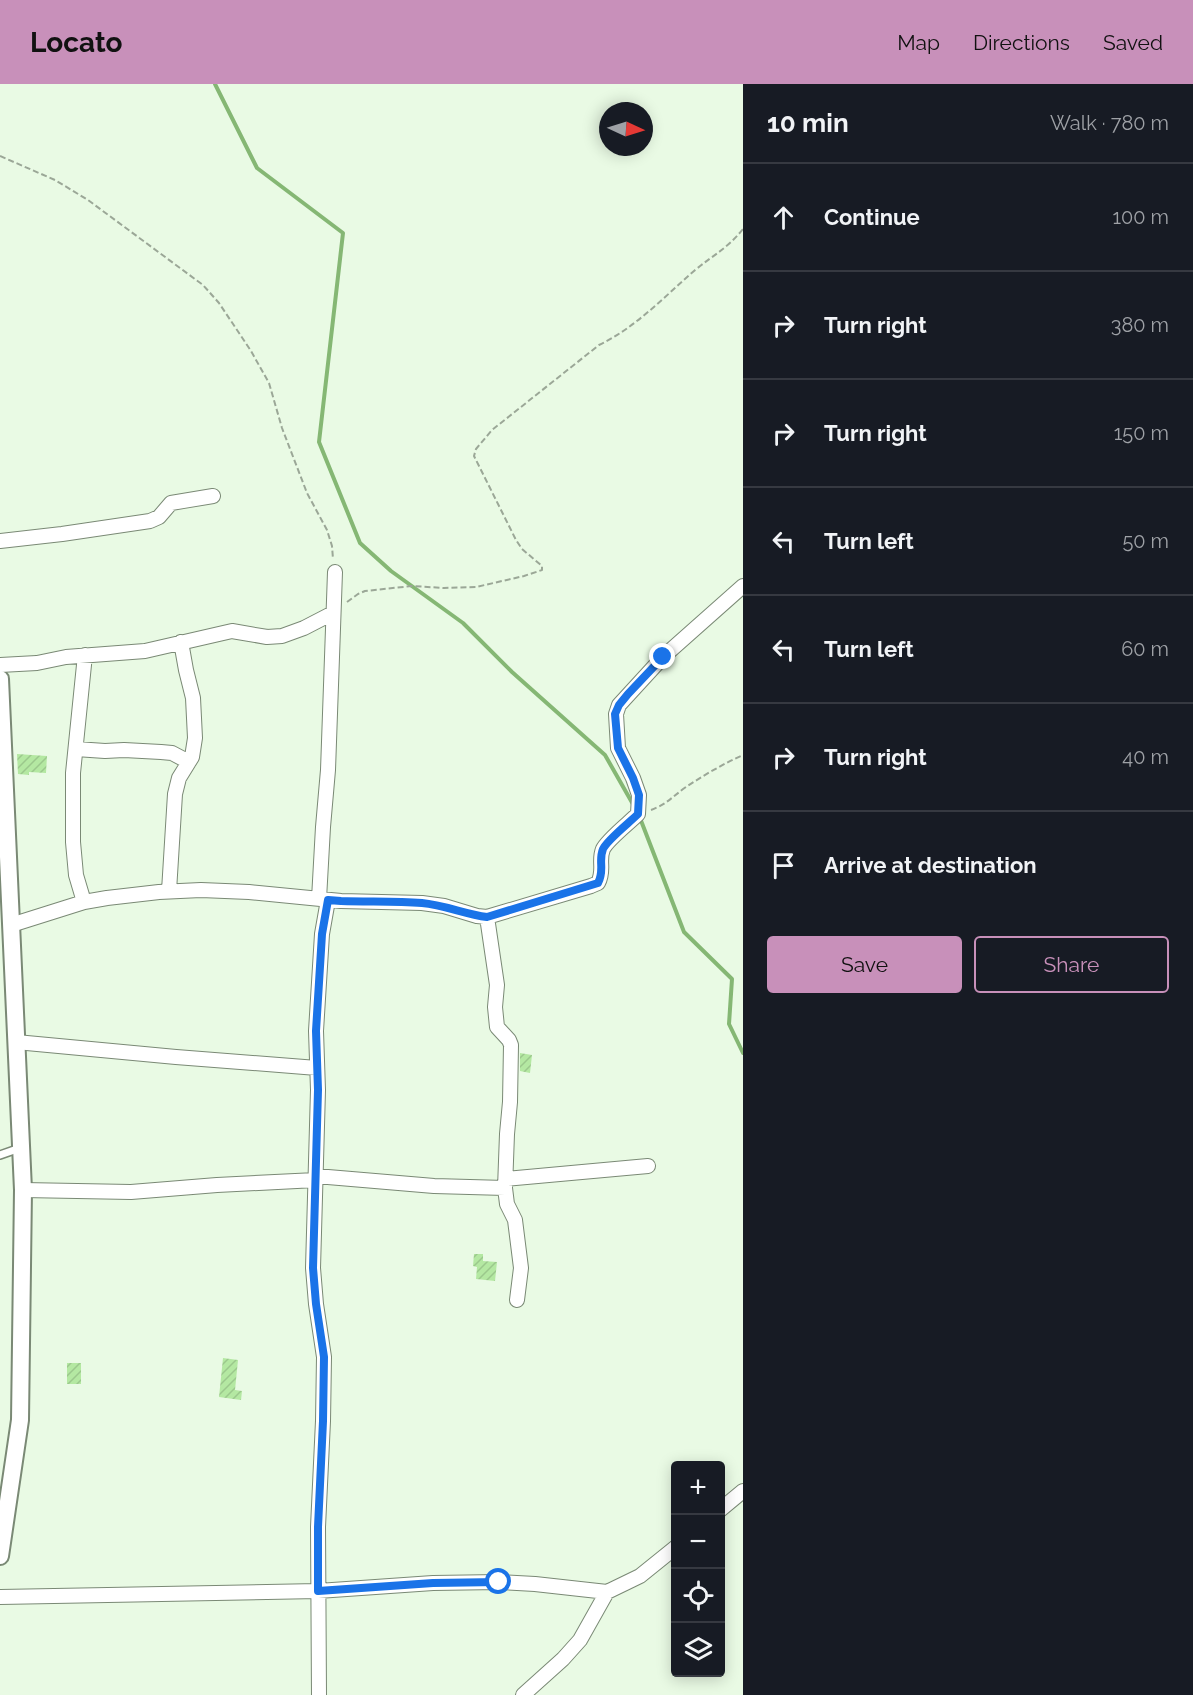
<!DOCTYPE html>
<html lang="en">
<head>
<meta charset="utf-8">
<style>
	:root { --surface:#171b24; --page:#242831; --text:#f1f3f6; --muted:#9ea1a6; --line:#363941; --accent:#c890ba }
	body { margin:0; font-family:Raleway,sans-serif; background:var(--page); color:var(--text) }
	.controls { position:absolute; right:18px; bottom:18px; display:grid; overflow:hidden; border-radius:6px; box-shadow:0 3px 15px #0003 }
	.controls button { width:54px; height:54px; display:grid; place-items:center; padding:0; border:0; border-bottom:2px solid var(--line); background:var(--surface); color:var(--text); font:30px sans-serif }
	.compass { position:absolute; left:599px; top:18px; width:54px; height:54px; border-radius:50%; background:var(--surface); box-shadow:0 3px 15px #0003; rotate:94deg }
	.stop { position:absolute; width:18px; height:18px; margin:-14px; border:4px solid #1a73e8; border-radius:50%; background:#fff }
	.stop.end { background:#1a73e8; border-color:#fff; box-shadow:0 2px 6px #0008 }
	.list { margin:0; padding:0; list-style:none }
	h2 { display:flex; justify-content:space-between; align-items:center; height:78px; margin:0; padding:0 24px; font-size:26px }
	h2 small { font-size:20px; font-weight:400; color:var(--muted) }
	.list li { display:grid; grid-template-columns:39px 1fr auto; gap:18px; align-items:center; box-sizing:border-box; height:108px; padding:0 24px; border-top:2px solid var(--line) }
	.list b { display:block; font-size:22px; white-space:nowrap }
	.list em { font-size:20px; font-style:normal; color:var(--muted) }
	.actions { display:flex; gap:12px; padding:18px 24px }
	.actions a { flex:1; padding:14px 0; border:2px solid var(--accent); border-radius:6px; text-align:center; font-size:21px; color:var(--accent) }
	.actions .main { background:var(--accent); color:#111 }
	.icon { flex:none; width:33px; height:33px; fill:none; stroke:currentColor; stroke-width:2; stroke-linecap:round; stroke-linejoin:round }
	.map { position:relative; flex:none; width:743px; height:1611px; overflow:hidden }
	header { display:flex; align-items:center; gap:36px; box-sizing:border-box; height:84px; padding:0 30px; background:var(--accent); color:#111 }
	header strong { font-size:28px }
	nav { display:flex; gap:33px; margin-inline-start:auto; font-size:21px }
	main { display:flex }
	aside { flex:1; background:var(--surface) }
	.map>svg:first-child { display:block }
</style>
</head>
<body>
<header>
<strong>Locato</strong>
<nav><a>Map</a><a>Directions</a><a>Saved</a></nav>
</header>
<main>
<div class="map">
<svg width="743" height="1611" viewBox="0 0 743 1611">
	<defs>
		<pattern id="building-hatch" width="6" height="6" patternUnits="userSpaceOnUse" patternTransform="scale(1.5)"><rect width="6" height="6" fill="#b4e8a2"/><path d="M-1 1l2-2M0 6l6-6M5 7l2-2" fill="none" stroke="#9bc88c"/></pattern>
	</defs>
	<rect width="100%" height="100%" fill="#e9fae4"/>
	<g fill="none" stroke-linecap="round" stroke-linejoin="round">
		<path stroke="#85b774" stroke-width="4" d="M215,0L257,84L343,149L319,358L360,459L391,487L463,539L512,588L605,671L634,722
			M640,734L684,848L732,895L729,940L743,969"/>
	</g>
	<path fill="url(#building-hatch)" d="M17,670L47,672L46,689L29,688V691L18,690Z
		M520,969L532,971L530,989L520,987Z
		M474,1170H483V1177L497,1178L495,1197L476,1195L477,1183L473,1182Z
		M223,1274L238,1276L235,1306L242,1307L241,1316L219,1313Z
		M67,1279H81V1300H67Z"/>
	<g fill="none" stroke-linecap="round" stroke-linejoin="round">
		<defs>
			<path id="service" d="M0,1071L20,1064"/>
			<path id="minor" d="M0,457L62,450L150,437L159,433L171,419L213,412
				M0,581L37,579L66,573L145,567L232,547L267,553L282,552L304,544L333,529
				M76,665L105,667L124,666L161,668L172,669L189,678
				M169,807L175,710L179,694L192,673L195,654L193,614L186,586L181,558
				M319,815L323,743L328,686L335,488
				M84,818L76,791L73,758V689L85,571
				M487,833L497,901L495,923L497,943L509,956L511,961L510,1018L507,1050L505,1104L507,1120L515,1136L521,1184L517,1216
				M11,841L84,818L107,814L159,808L201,806L249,808L341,817L422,819L444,822L477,832L487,833L591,802L598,799C605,786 598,777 603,765C607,756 630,738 638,730L639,711L633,694L618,664L616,630L619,621L663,573L743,502
				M16,958L176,973L317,984
				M316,1092L434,1102L505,1104
				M506,1095L648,1082
				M23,1106L131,1108L217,1101L316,1096
				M720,1426L743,1407
				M0,1513L318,1507L433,1499L499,1498L535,1500L607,1508L640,1492L676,1463
				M319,1611L318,1443L323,1337L324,1273L316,1220L313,1184L318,1006L316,947L322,850L328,816
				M523,1611L563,1575L580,1556L607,1508"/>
			<path id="tertiary" d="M0,595L23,1106L20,1336L0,1472"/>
		</defs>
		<use href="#service" stroke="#7a8975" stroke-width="10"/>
		<use href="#minor" stroke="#7a8975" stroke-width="16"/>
		<use href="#tertiary" stroke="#7a8975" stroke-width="20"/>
		<path stroke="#9ba797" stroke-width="2" stroke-dasharray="6 3" stroke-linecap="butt" d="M0,72L55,96L88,116L203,201L219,219L251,267L269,299L282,344L307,409L327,446L332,462L333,475
			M347,518L358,510L365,507L412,502L444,504L476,503L524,492L542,486V482L522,465L516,456L474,372L476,365L492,346L599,261C635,244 664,213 694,187C713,171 727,165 743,145
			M651,726C667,720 672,713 686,703C704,691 723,680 743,671"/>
		<use href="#service" stroke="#fff" stroke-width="7"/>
		<use href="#minor" stroke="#fff" stroke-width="14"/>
		<use href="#tertiary" stroke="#fff" stroke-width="16"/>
	</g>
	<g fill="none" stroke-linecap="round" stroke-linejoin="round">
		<path stroke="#1a73e8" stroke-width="8" d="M499,1498L433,1499L318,1507V1443L323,1337L324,1273L316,1220L313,1184L318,1006L316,947L322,850L328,816L341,817C368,818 395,817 422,819C444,821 465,830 487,833L598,799C605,786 598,777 603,765C607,756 630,738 638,730L639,711L633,694L618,664L615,630L619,621L628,610L663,573"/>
	</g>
</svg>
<div class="controls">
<button>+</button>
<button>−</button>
<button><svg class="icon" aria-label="locate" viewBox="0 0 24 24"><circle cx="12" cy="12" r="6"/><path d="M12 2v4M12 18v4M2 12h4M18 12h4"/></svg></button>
<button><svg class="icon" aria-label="layers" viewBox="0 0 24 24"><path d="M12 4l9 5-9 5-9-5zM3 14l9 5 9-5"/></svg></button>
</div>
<svg class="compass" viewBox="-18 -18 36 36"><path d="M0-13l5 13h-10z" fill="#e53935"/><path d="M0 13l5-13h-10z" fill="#9ea1a6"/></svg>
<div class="stop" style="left:499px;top:1498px"></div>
<div class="stop end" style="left:663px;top:573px"></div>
</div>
<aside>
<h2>10 min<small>Walk · 780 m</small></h2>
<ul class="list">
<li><svg class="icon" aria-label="ahead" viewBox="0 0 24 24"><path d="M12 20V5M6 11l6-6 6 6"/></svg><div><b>Continue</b></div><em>100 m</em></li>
<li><svg class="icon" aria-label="right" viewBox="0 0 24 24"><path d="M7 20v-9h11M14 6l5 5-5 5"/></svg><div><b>Turn right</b></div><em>380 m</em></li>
<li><svg class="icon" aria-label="right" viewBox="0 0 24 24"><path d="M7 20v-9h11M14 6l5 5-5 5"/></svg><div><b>Turn right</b></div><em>150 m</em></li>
<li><svg class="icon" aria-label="left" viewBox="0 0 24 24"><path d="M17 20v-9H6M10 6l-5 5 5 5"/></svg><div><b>Turn left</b></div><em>50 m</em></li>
<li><svg class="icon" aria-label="left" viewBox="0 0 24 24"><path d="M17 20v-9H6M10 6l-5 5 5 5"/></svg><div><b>Turn left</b></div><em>60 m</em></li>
<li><svg class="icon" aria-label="right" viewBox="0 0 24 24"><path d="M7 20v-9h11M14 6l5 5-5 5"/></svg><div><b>Turn right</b></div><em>40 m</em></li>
<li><svg class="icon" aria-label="arrive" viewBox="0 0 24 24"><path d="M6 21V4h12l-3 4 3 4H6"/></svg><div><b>Arrive at destination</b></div></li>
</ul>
<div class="actions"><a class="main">Save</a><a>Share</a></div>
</aside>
</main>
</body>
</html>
